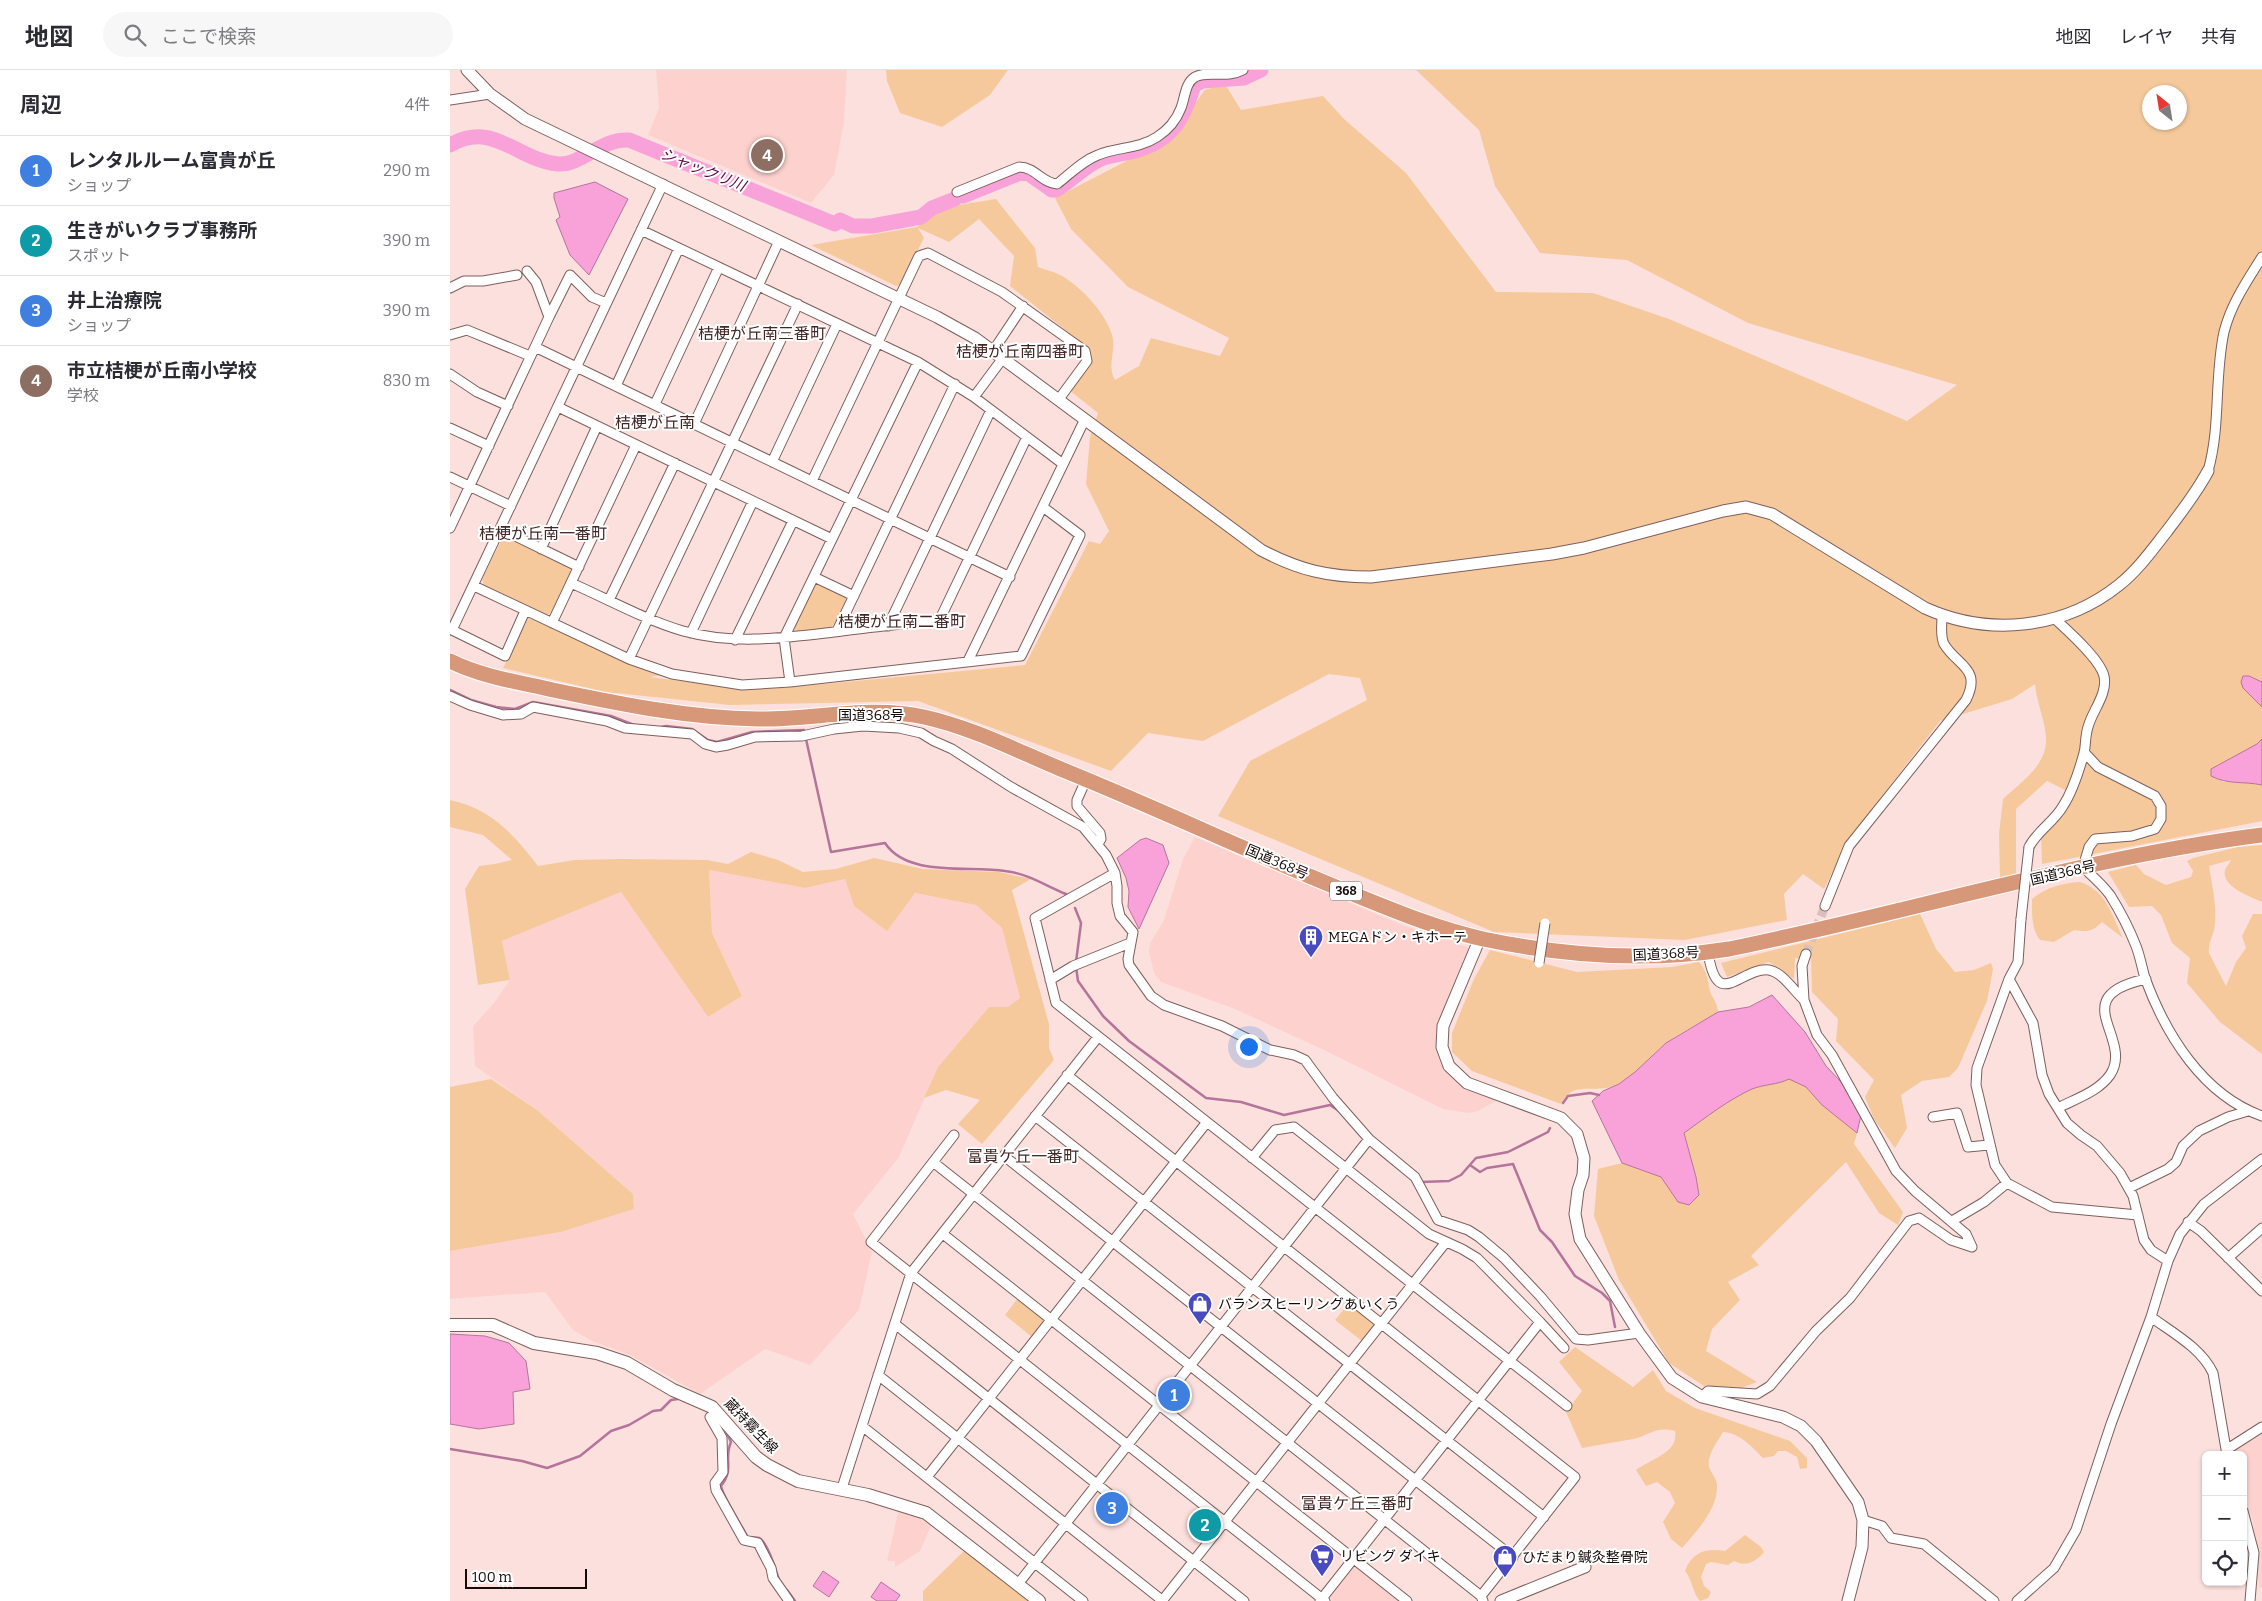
<!DOCTYPE html>
<html lang="ja">
<head>
<meta charset="utf-8">
<style>
	:root { --surface:#fff; --page:#f7f7f7; --text:#2b2b33; --muted:#7c7c81; --line:#e1e1e2; --accent:#111827 }
	body { margin:0; font-family:Bitter,"Noto Sans JP",serif; background:var(--page); color:var(--text) }
	.controls { position:absolute; right:15px; bottom:15px; display:grid; overflow:hidden; border-radius:8px; box-shadow:0 1px 4px #0004 }
	.controls button { width:45px; height:45px; display:grid; place-items:center; padding:0; border:0; border-bottom:1px solid var(--line); background:var(--surface); color:var(--text); font:25px sans-serif }
	.compass { position:absolute; left:1692px; top:15px; width:45px; height:45px; border-radius:50%; background:var(--surface); box-shadow:0 1px 4px #0004; rotate:330deg }
	.scale { position:absolute; left:15px; bottom:12px; width:122px; box-sizing:border-box; padding-left:5px; border:2px solid #150a09; border-top:0; font-size:14px; line-height:18px; white-space:nowrap; color:#150a09; -webkit-text-stroke:4px #fff; paint-order:stroke }
	.you { position:absolute; left:798px; top:976px; width:18px; height:18px; margin:-12px; border:4px solid #fff; border-radius:50%; background:#1a73e8; box-shadow:0 0 0 8px #1a73e833 }
	.badge { display:grid; place-items:center; width:32px; height:32px; border-radius:50%; background:var(--accent); color:#fff; font-size:16px; font-weight:700 }
	.pin { position:absolute; translate:-50% -50%; border:2px solid #fff; box-shadow:0 1px 5px #0006 }
	.list { margin:0; padding:0; list-style:none }
	h2 { display:flex; justify-content:space-between; align-items:center; height:65px; margin:0; padding:0 20px; font-size:21px }
	h2 small { font-size:16px; font-weight:400; color:var(--muted) }
	.list li { display:grid; grid-template-columns:32px 1fr auto; gap:15px; align-items:center; box-sizing:border-box; height:70px; padding:0 20px; border-top:1px solid var(--line) }
	.list b { display:block; font-size:19px; white-space:nowrap }
	.list p { margin:0; font-size:16px; white-space:nowrap; color:var(--muted) }
	.list em { font-size:16px; font-style:normal; color:var(--muted) }
	.icon { flex:none; width:28px; height:28px; fill:none; stroke:currentColor; stroke-width:2; stroke-linecap:round; stroke-linejoin:round }
	.map { position:relative; flex:none; width:1812px; height:1531px; overflow:hidden }
	header { display:flex; align-items:center; gap:30px; box-sizing:border-box; height:70px; padding:0 25px; background:var(--surface); border-bottom:1px solid var(--line) }
	header strong { font-size:24px }
	nav { display:flex; gap:28px; margin-inline-start:auto; font-size:18px }
	.search { width:350px; height:45px; background:var(--page); display:flex; align-items:center; gap:12px; box-sizing:border-box; padding:0 18px; border-radius:28px; color:var(--muted); font-size:19px }
	main { display:flex }
	aside { flex:1; background:var(--surface) }
	.map>svg:first-child { display:block }
</style>
</head>
<body>
<header>
<strong>地図</strong>
<div class="search"><svg class="icon" aria-label="search" viewBox="0 0 24 24"><circle cx="10" cy="10" r="6"/><path d="M15 15l6 6"/></svg>ここで検索</div>
<nav><a>地図</a><a>レイヤ</a><a>共有</a></nav>
</header>
<main>
<aside>
<h2>周辺<small>4件</small></h2>
<ul class="list">
<li><span class="badge" style="background:#3f7fe0">1</span><div><b>レンタルルーム富貴が丘</b><p>ショップ</p></div><em>290 m</em></li>
<li><span class="badge" style="background:#0f9aa8">2</span><div><b>生きがいクラブ事務所</b><p>スポット</p></div><em>390 m</em></li>
<li><span class="badge" style="background:#3f7fe0">3</span><div><b>井上治療院</b><p>ショップ</p></div><em>390 m</em></li>
<li><span class="badge" style="background:#8d6e63">4</span><div><b>市立桔梗が丘南小学校</b><p>学校</p></div><em>830 m</em></li>
</ul>
</aside>
<div class="map">
<svg width="1812" height="1531" viewBox="0 0 1812 1531">
	<rect width="100%" height="100%" fill="#fce0dd"/>
	<path fill="#fdd2ce" d="M206,0H397L394,52L384,105L361,133L198,65L209,38Z
		M745,767L957,857L1004,869L1003,873L1018,877V884L988,953L986,971L988,986L992,996L1006,1012L1017,1018L1049,1029L1028,1041L1019,1043L993,1039L876,981L785,939L711,912L704,903L699,882L700,873L714,850L733,789Z
		M259,800L355,818L395,809L404,836L465,823L526,835L552,858L570,928L558,937H539L488,997L449,1087L403,1144L422,1182L409,1240L360,1295L315,1279L250,1324L180,1285L142,1271L123,1260L95,1222L0,1229V1181L111,1162L184,1139L183,1124L87,1040L25,996L23,956L44,933L60,910L52,871L171,822L258,947L292,926L262,863Z
		M1812,1358V1517L1809,1518L1803,1451L1793,1425V1385H1781V1381Z
		M449,1438L475,1447L482,1454L470,1481L445,1497V1491H437Z
		M907,1495L953,1531H882L879,1524L903,1496Z"/>
	<path fill="#f5c99c" fill-rule="evenodd" d="M436,0H558L540,25L492,57L450,43L437,11Z
		M966,0H1812V612L1799,606L1793,618L1812,637V669L1772,712H1798L1812,715V751L1592,794L1591,767L1625,725L1597,711L1566,739V806L1550,809L1549,764L1553,729C1571,712 1597,696 1596,668C1596,654 1586,630 1585,614L1562,629L1490,651L1401,766L1374,819L1353,804L1334,824L1337,850L1235,870L1044,862L768,746L800,691L917,630L910,608L879,604L753,671L698,663L661,701L468,631L280,635L156,622L53,598L78,548L212,605L200,607L293,619L331,618L575,595L639,471L650,474L659,461L636,414L640,367L648,343L619,320L641,292L639,279L560,216L564,186L529,149L499,172L468,158L474,168L450,215L446,216L361,175L467,157L490,138L546,129L585,178L588,197C595,200 603,201 610,205C630,215 659,246 663,269C665,283 657,297 665,310L689,296L701,268L770,286L779,268L678,217L621,159L605,128L719,69L755,20L775,14L791,40L873,26L894,49L956,103L1046,222L1143,223L1219,249L1457,351L1507,315L1298,253L1177,190L1090,183L1045,116L1029,60ZM1700,22H1730V52H1700Z
		M57,466L120,497L121,504L104,541L97,545L34,515L32,509L52,469Z
		M369,512L397,525L399,529C381,564 385,558 347,563L344,557L365,513Z
		M0,730C42,739 63,764 88,796L124,790L172,789L257,790L278,794L301,782L328,790L353,802L386,799L424,788L473,799L549,802L581,809L562,820L599,954V978L604,990L532,1074L508,1054L530,1030L496,1020L474,1028L488,997L539,937H558L570,928L552,858L526,835L465,823L437,861L404,836L395,809L355,818L259,800L262,863L292,926L258,947L171,822L52,871L60,910L28,915L15,819L29,796L45,794L62,790L33,765L0,757Z
		M1812,775V832C1801,827 1771,817 1775,800C1776,797 1780,793 1781,790L1759,796C1762,816 1768,839 1764,860C1762,868 1758,874 1759,883L1776,916L1786,892L1796,878L1792,866L1803,844H1812V984L1770,952L1737,913L1740,888L1722,873L1711,845L1702,836L1679,837L1658,802L1686,795L1694,804L1716,815L1741,807L1743,801L1737,791L1743,788L1788,777Z
		M1630,812C1657,821 1661,844 1673,868L1652,852C1642,862 1638,862 1624,860L1604,872L1590,870C1581,859 1582,842 1582,829C1597,817 1612,813 1630,812Z
		M1470,844L1486,879L1505,902L1524,900L1541,893L1543,899L1537,931L1508,998L1499,1007L1472,1011L1451,1025L1457,1058L1445,1078L1424,1049L1415,1027L1424,1010L1386,971L1388,949L1362,922L1361,889L1345,888L1344,909L1319,892L1277,907L1271,893Z
		M1040,880L1127,902L1222,897L1249,892C1261,907 1256,913 1262,926C1266,933 1267,934 1268,942C1252,952 1229,963 1215,974C1199,986 1186,1005 1168,1014C1145,1026 1124,1008 1111,1034L1022,1001L1002,982V963L1024,909Z
		M1339,1008L1356,1017L1372,1035L1407,1063L1404,1074L1453,1142L1448,1155L1429,1143L1396,1092L1301,1186L1309,1195L1278,1212L1290,1230L1262,1259L1256,1281L1307,1312L1291,1318L1254,1316L1219,1293L1169,1210L1144,1146L1148,1099L1172,1093L1211,1107L1227,1131L1246,1107L1234,1063C1255,1048 1278,1030 1302,1019C1314,1014 1327,1015 1339,1008Z
		M41,1009L87,1040L183,1124L184,1139L111,1162L0,1181V1017Z
		M568,1228L593,1247L595,1253L583,1268L555,1245Z
		M900,1232L924,1251V1257L912,1271L885,1250Z
		M1125,1277L1183,1317L1203,1300L1216,1321L1245,1338L1340,1371L1357,1388V1398L1350,1399L1347,1387L1336,1381H1328L1324,1386L1313,1388C1302,1377 1290,1363 1273,1362C1267,1373 1257,1384 1259,1397C1261,1403 1267,1409 1267,1415C1268,1439 1247,1461 1232,1478L1221,1469L1213,1452L1225,1433L1220,1422L1207,1412L1196,1416L1186,1400C1201,1389 1229,1383 1225,1361C1205,1356 1201,1365 1183,1369C1166,1372 1149,1375 1132,1378L1116,1342L1132,1321L1109,1292Z
		M1295,1465L1311,1477L1314,1482C1306,1492 1296,1497 1284,1491L1278,1495L1261,1492L1256,1494L1251,1507L1254,1516L1261,1522L1258,1528L1250,1531C1242,1522 1243,1511 1235,1501C1242,1482 1256,1478 1275,1481Z
		M516,1479L583,1531H473V1521Z"/>
	<path fill="#f9a2d9" stroke="#b5749b" d="M145,112L178,129L139,205L120,185L106,150L110,147L104,128V123Z
		M1793,606H1799L1812,612V637L1793,618L1791,612Z
		M1812,669V715C1794,711 1778,715 1761,706V699L1807,674Z
		M696,768L713,775L719,793L689,859L678,837L679,821L676,808L667,788L690,770Z
		M1322,925L1355,962L1376,996L1391,1012L1411,1045L1407,1063L1372,1035L1356,1017L1339,1009C1327,1015 1315,1014 1302,1019C1278,1030 1255,1048 1234,1063L1246,1107L1249,1125L1239,1135L1228,1132L1211,1107L1172,1093L1142,1031L1153,1021L1169,1014L1185,1002L1216,973L1268,942L1299,937Z
		M0,1264L35,1266L59,1273L76,1291L80,1319L63,1322L64,1354L29,1359L0,1354Z
		M373,1501L389,1512L379,1527L363,1516Z
		M431,1512L450,1525L446,1531H427L421,1527Z"/>
	<g fill="none" stroke-linecap="round" stroke-linejoin="round">
		<path stroke="#b5749b" stroke-width="2.5" d="M0,620L21,630L46,637L65,639L83,632L161,646L184,655
			M211,657L216,656L242,659L258,670L267,672L302,662L354,660L381,782L435,773C458,808 520,795 555,801C579,804 594,815 616,824
			M625,838L631,853L626,892
			M626,897L628,911L653,946L679,971L756,1028L791,1032L834,1045L880,1035L889,1041
			M1113,1033L1118,1026L1140,1023L1149,1025
			M929,1083L954,1103
			M1020,1095L1030,1102L1037,1098L1063,1094L1090,1160L1102,1172L1125,1206L1152,1223L1160,1231L1165,1257
			M971,1112L999,1111L1011,1105L1026,1088L1058,1082L1098,1062L1100,1058
			M277,1363L281,1372C273,1390 285,1398 271,1416C272,1425 292,1456 297,1466C301,1468 306,1467 309,1468C318,1472 326,1501 329,1510
			M0,1379L72,1391L97,1398L130,1386L161,1361L179,1355L203,1341L211,1340L221,1330L228,1329
			M337,1520L345,1531"/>
		<path stroke="#f9a2d9" stroke-width="15" d="M0,75C44,50 66,90 108,94C131,96 151,68 179,70L385,154L390,150L403,156H422L471,147L482,138L505,129
			M513,126L570,103L579,104L602,120H606C622,111 634,96 651,89C662,85 674,84 685,81C722,71 733,50 744,15L753,11L794,8L811,0"/>
		<path stroke="#d9c0bd" stroke-width="9" stroke-dasharray="9 4.5" stroke-linecap="butt" d="M1356,884L1375,836"/>
		<defs>
			<path id="minor" d="M0,30L40,24
				M507,122L569,97C585,97 592,113 607,114C620,104 632,91 648,85C667,77 689,79 707,67C718,60 726,51 731,38C735,28 735,13 745,7C758,0 776,9 793,0
				M191,160L468,292L524,327L613,394
				M77,201L86,212L99,247L85,277
				M0,218L14,211H33L67,205
				M99,247L120,205L142,227L156,233
				M0,265L17,260L80,286
				M543,281L573,236
				M0,304L27,322L58,336
				M166,316L229,178
				M524,327L553,288
				M205,334L269,197
				M108,337L382,469
				M244,354L329,171
				M0,358L39,376
				M322,392L387,254
				M1758,401C1771,356 1764,308 1774,262C1781,234 1797,211 1812,187
				M0,407L61,436
				M362,411L469,186L478,183L552,222L635,281L637,291L609,329
				M0,458L85,277L560,507
				M51,459L129,497
				M91,479L147,356
				M364,507L404,526
				M121,513C158,529 195,550 233,561C284,575 333,568 384,562C420,557 455,554 490,549L577,367
				M24,516L179,589L222,604L292,615L340,612L571,586L630,465L593,437
				M159,530L225,393
				M102,553L186,375
				M438,556L541,340
				M0,559L55,586L75,541
				M2,560L213,114
				M387,561L505,314
				M241,563L303,431
				M285,570L343,451
				M179,589L348,234
				M518,591L635,349
				M340,612L334,568L468,292
				M0,626L20,635L53,645L71,644L83,637L157,651L175,658L242,664L255,674L266,677L278,675L305,667L352,666L384,659L413,656L449,658L471,663L484,671L502,679L561,717L633,757L656,785L665,803L667,816V833L670,846L683,862L678,889L679,895L701,926L714,935L772,956L820,980L844,985L855,990L883,1028L919,1069L965,1107L988,1150L1018,1160L1029,1167L1054,1188L1090,1226L1126,1269L1138,1270L1189,1263
				M1634,682L1648,697L1705,726L1711,736V749L1705,759L1682,766L1645,769L1639,777L1633,797C1642,806 1653,815 1660,825C1670,841 1679,858 1686,876C1690,886 1692,898 1695,908C1716,965 1753,1025 1812,1046
				M636,710L627,730V736L650,763L651,769L648,774
				M1579,777C1588,760 1604,752 1613,736C1623,721 1629,701 1634,683C1636,675 1635,666 1638,657C1642,641 1658,624 1654,606C1650,589 1618,561 1605,549
				M665,803L585,848L606,933L1117,1336
				M1375,836L1399,776L1516,630C1532,598 1507,596 1494,574C1490,566 1492,555 1492,546
				M1571,849L1568,892L1559,909L1527,998L1526,1015L1545,1095L1557,1113L1602,1137L1688,1145
				M1258,882C1267,943 1290,897 1319,900C1332,902 1344,921 1354,930
				M1356,884L1352,896L1354,930L1367,965L1382,985L1446,1101L1465,1121L1516,1164L1522,1177
				M1559,909L1583,953L1592,1005L1599,1024L1617,1053L1631,1065L1647,1076L1670,1103L1683,1126L1694,1170L1701,1180L1718,1191
				M600,910L623,896L680,873
				M617,1005L1125,1407L1031,1526
				M1608,1038C1625,1029 1648,1022 1660,1005C1685,968 1613,927 1696,909
				M585,1046L1094,1447
				M1483,1047L1507,1043L1518,1077L1539,1075
				M504,1065L421,1172L875,1531
				M554,1086L1063,1487
				M802,1088L825,1060L844,1057L979,1164L1012,1179L1027,1188L1090,1252L870,1531
				M483,1092L1031,1526L1033,1531
				M1679,1118L1718,1099L1726,1092L1733,1076L1749,1061L1778,1047L1798,1041
				M1502,1151L1534,1132L1557,1113
				M1738,1152L1751,1161L1812,1221
				M493,1164L957,1531
				M1778,1188L1812,1158
				M1701,1247C1723,1263 1751,1278 1763,1303L1777,1385
				M1090,1252L1114,1278
				M445,1254L794,1531
				M428,1305L713,1531
				M1252,1327L1258,1321L1307,1324L1320,1316L1366,1261L1400,1228L1459,1151L1469,1148L1501,1170L1522,1177
				M260,1347L272,1368L273,1402L265,1413L266,1420L294,1470L308,1473L321,1498L323,1508L339,1531
				M412,1356L633,1531
				M1776,1380L1812,1357
				M477,1407L757,1052
				M392,1418L461,1203L648,967
				M1793,1441L1804,1483L1800,1531
				M1413,1450L1432,1456L1441,1468L1474,1474L1544,1531
				M568,1514L919,1069
				M712,1531L996,1172
				M1567,1531L1604,1498L1626,1460L1661,1354L1701,1247L1718,1191L1730,1164L1754,1134L1812,1089"/>
			<path id="tertiary" d="M17,0L40,24L75,49L487,247L525,268L811,480C849,500 878,507 921,507L1102,484L1134,478L1273,441L1296,437L1322,444L1475,538C1539,567 1614,559 1669,515C1688,500 1702,480 1717,461C1732,441 1747,422 1758,401
				M1030,868L993,956L992,977L999,996L1017,1013L1111,1048L1127,1064L1134,1088L1133,1105L1128,1120L1125,1144L1130,1169L1189,1263L1222,1308L1252,1327L1333,1347L1351,1356L1366,1371L1408,1432L1413,1450L1412,1477L1398,1531
				M1051,1531L1135,1497"/>
			<path id="secondary" d="M0,1255H43L84,1273L147,1283L177,1293L223,1320L262,1337L306,1387L317,1395L348,1411L418,1425L476,1443L589,1531"/>
			<path id="trunk" d="M0,591C32,607 69,612 103,620C170,634 238,648 308,649C363,650 419,635 474,647C524,658 571,683 618,702C709,739 797,781 888,818C936,837 983,858 1033,869C1114,886 1197,892 1279,879C1457,843 1632,788 1812,765"/>
		</defs>
		<use href="#minor" stroke="#7d5f5c" stroke-width="11"/>
		<use href="#tertiary" stroke="#7d5f5c" stroke-width="13"/>
		<use href="#secondary" stroke="#7d5f5c" stroke-width="14"/>
		<use href="#trunk" stroke="#fff" stroke-width="17"/>
		<use href="#minor" stroke="#fff" stroke-width="9"/>
		<use href="#tertiary" stroke="#fff" stroke-width="11"/>
		<use href="#secondary" stroke="#fff" stroke-width="12"/>
		<use href="#trunk" stroke="#d7987a" stroke-width="15"/>
		<defs>
			<path id="minor-bridge" d="M1571,849L1579,777
				M1089,893L1095,853"/>
		</defs>
		<use href="#minor-bridge" stroke="#7d5f5c" stroke-width="11" stroke-linecap="butt"/>
		<use href="#minor-bridge" stroke="#fff" stroke-width="9"/>
	</g>
	<defs>
		<symbol id="building-pin" viewBox="-11 -11 22 30"><path d="M0 17L-7.5 6A9.5 9.5 0 1 1 7.5 6Z" fill="#494abf" stroke="#fff"/><path d="M-4-6H4V6H1V3H-1V6H-4ZM-2.5-4.3h1.7v1.8h-1.7ZM.8-4.3h1.7v1.8H.8ZM-2.5-1h1.7V.8h-1.7ZM.8-1h1.7V.8H.8Z" fill="#fff"/></symbol>
		<symbol id="shop-pin" viewBox="-11 -11 22 30"><path d="M0 17L-7.5 6A9.5 9.5 0 1 1 7.5 6Z" fill="#494abf" stroke="#fff"/><path d="M-5-2.5h2.3a2.7 3.5 0 0 1 5.4 0H5L5.5 6h-11ZM-1.5-2.5h3a1.5 2.3 0 0 0-3 0Z" fill="#fff"/></symbol>
		<symbol id="supermarket-pin" viewBox="-11 -11 22 30"><path d="M0 17L-7.5 6A9.5 9.5 0 1 1 7.5 6Z" fill="#494abf" stroke="#fff"/><path d="M-6-5.5h2.5l.6 2H6L4.5 2H-2.5L-4.4-4H-6ZM-1.5 3.2a1.3 1.3 0 1 0 .1 0ZM3 3.2a1.3 1.3 0 1 0 .1 0Z" fill="#fff"/></symbol>
	</defs>
	<g fill-rule="evenodd">
		<use href="#building-pin" x="847" y="853" width="28" height="38"/>
		<use href="#shop-pin" x="736" y="1220" width="28" height="38"/>
		<use href="#supermarket-pin" x="858" y="1472" width="28" height="38"/>
		<use href="#shop-pin" x="1041" y="1473" width="28" height="38"/>
	</g>
	<g text-anchor="middle" dominant-baseline="central" stroke-width="4" stroke-linejoin="round" paint-order="stroke">
		<rect fill="#fff" stroke="#5b5453" stroke-width="1" x="880" y="811.5" width="32" height="19" rx="4"/>
		<g font-size="12" font-weight="bold" fill="#150a09">
			<text x="896" y="821">368</text>
		</g>
		<g font-size="14" fill="#150a09" stroke="#fff">
			<text x="421" y="645">国道368号</text>
			<text transform="translate(827 792) rotate(23)">国道368号</text>
			<text transform="translate(1613 803) rotate(-13)">国道368号</text>
			<text transform="translate(1216 884) rotate(-3)">国道368号</text>
			<text transform="translate(301 1356) rotate(46)">蔵持霧生線</text>
		</g>
		<g font-size="14" fill="#150a09" stroke="#fff" text-anchor="start">
			<text x="878" y="867">MEGAドン・キホーテ</text>
			<text x="768" y="1234">バランスヒーリングあいくう</text>
			<text x="890" y="1486">リビング ダイキ</text>
			<text x="1072" y="1487">ひだまり鍼灸整骨院</text>
		</g>
		<g font-size="15" font-style="italic" fill="#560a42" stroke="#fff">
			<text transform="translate(253 100) rotate(22)">シャックリ川</text>
		</g>
		<g font-size="16" fill="#422826" stroke="#fff">
			<text x="312" y="263">桔梗が丘南三番町</text>
			<text x="570" y="281">桔梗が丘南四番町</text>
			<text x="205" y="352">桔梗が丘南</text>
			<text x="93" y="463">桔梗が丘南一番町</text>
			<text x="452" y="551">桔梗が丘南二番町</text>
			<text x="573" y="1086">富貴ケ丘一番町</text>
			<text x="907" y="1433">富貴ケ丘三番町</text>
		</g>
	</g>
</svg>
<div class="controls">
<button>+</button>
<button>−</button>
<button><svg class="icon" aria-label="locate" viewBox="0 0 24 24"><circle cx="12" cy="12" r="6"/><path d="M12 2v4M12 18v4M2 12h4M18 12h4"/></svg></button>
</div>
<svg class="compass" viewBox="-18 -18 36 36"><path d="M0-13l5 13h-10z" fill="#e53935"/><path d="M0 13l5-13h-10z" fill="#7c7c81"/></svg>
<div class="scale">100 m</div>
<div class="you"></div>
<div class="pin badge" style="left:724px;top:1325px;background:#3f7fe0">1</div>
<div class="pin badge" style="left:755px;top:1455px;background:#0f9aa8">2</div>
<div class="pin badge" style="left:662px;top:1438px;background:#3f7fe0">3</div>
<div class="pin badge" style="left:317px;top:85px;background:#8d6e63">4</div>
</div>
</main>
</body>
</html>
